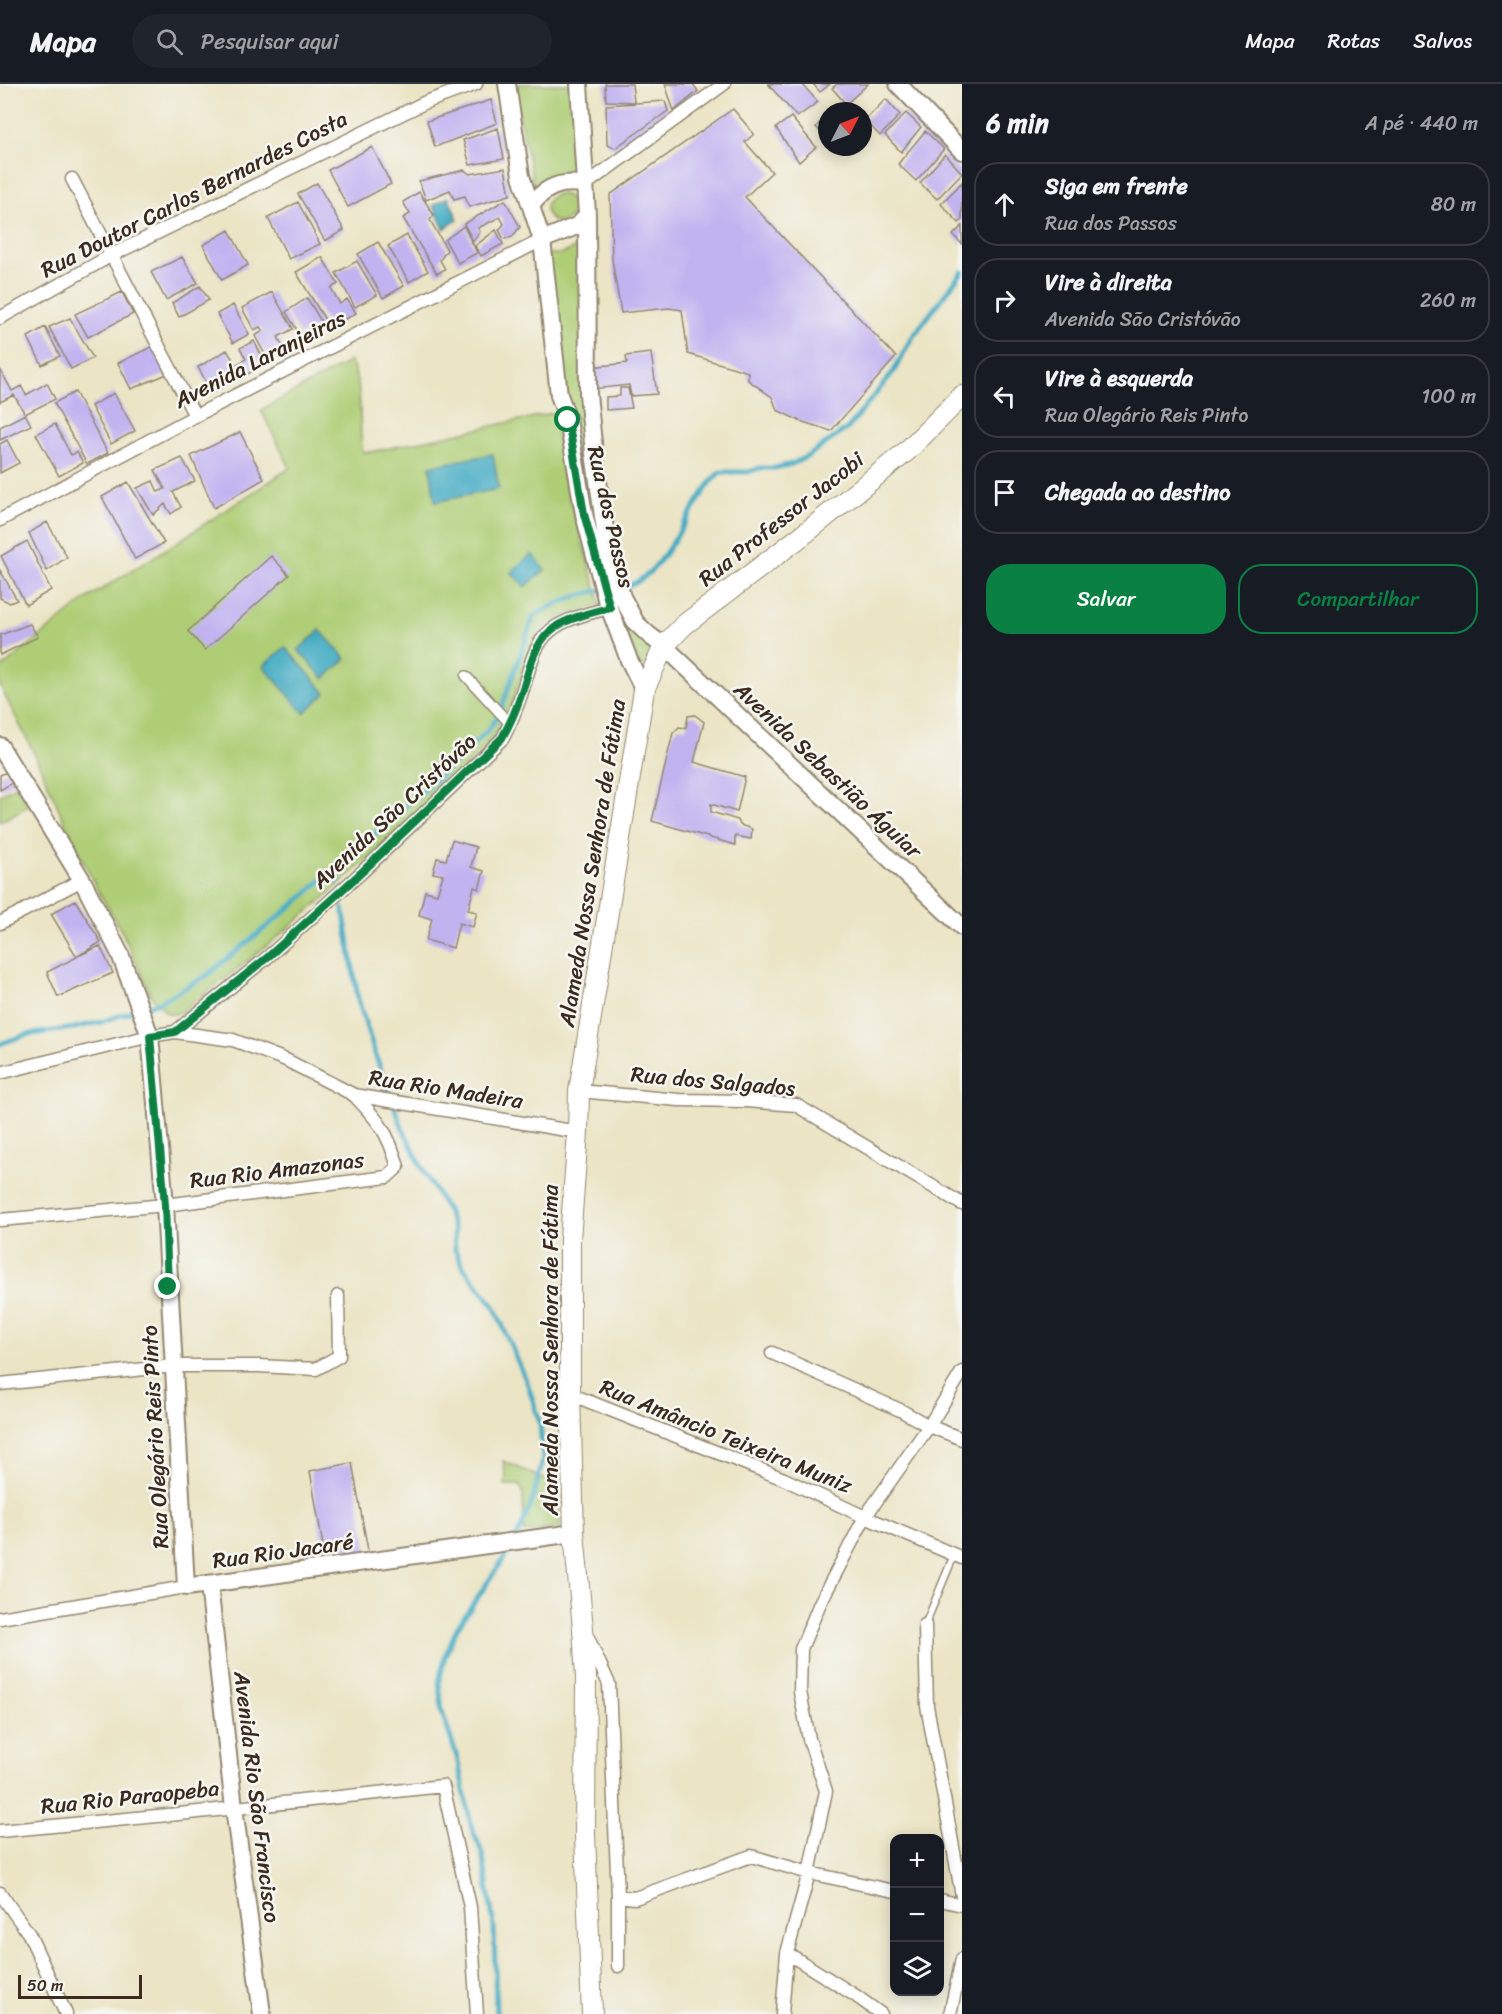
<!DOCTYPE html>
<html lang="pt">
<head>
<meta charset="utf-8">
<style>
	:root { --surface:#171b24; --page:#20242c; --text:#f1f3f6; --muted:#9ea1a6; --line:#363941; --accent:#0b8043 }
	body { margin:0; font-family:Sriracha,sans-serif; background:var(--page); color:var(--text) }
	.controls { position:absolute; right:18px; bottom:18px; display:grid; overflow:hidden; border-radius:12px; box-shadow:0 3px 15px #0003 }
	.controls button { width:54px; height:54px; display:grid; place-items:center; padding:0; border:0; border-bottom:2px solid var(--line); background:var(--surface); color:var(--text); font:30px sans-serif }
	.compass { position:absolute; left:818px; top:18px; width:54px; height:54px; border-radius:50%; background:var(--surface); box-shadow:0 3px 15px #0003; rotate:48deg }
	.scale { position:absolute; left:18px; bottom:15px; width:124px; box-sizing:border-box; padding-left:6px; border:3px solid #3b2a1e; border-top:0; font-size:16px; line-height:21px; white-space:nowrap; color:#3b2a1e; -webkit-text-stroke:4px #f6f6f2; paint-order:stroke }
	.stop { position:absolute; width:18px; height:18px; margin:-14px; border:4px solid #0b8043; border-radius:50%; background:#fff }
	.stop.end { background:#0b8043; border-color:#fff; box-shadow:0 2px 6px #0008 }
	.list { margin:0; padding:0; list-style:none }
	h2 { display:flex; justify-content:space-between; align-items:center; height:78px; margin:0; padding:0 24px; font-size:26px }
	h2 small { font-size:20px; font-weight:400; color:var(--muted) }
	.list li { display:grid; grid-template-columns:39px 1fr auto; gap:18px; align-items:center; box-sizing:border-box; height:84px; margin:0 12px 12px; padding:0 12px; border:2px solid var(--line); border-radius:24px }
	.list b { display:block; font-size:22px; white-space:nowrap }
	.list p { margin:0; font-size:20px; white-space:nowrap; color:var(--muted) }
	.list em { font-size:20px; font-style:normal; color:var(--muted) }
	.actions { display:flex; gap:12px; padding:18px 24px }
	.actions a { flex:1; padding:14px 0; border:2px solid var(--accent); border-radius:24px; text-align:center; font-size:21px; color:var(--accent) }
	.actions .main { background:var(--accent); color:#fff }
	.icon { flex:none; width:33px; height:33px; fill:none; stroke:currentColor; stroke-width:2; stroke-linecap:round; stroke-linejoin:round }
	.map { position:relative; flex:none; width:962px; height:1930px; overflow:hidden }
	header { display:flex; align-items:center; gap:36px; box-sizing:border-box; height:84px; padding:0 30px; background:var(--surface); border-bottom:2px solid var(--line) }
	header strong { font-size:28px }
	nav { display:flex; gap:33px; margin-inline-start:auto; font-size:21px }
	.search { width:420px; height:54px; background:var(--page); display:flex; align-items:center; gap:15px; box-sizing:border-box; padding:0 21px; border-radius:33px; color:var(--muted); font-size:22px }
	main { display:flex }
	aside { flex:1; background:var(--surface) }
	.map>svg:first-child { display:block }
</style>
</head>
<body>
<header>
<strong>Mapa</strong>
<div class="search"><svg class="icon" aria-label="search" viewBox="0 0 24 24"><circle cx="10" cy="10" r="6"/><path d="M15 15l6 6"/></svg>Pesquisar aqui</div>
<nav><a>Mapa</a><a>Rotas</a><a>Salvos</a></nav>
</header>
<main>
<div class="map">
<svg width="962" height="1930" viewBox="0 0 962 1930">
	<rect width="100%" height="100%" fill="#f6f6f2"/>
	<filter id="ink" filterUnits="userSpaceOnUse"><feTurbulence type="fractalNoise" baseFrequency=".0167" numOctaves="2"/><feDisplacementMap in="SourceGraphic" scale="12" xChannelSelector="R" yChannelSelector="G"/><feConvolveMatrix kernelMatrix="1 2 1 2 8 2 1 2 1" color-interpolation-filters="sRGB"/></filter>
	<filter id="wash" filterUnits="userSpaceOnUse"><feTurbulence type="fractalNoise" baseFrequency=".008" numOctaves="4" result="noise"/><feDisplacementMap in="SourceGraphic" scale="24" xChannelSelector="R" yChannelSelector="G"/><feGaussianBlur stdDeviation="1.35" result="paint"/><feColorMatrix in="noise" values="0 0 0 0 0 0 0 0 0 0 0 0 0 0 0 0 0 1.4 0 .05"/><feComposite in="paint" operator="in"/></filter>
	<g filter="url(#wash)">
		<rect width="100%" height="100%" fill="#ebe4c5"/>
		<path fill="#aecd74" stroke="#747c49" stroke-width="1.5" d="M512,0H575L579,96C562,89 550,93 534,102Z
			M546 124a14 14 0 1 1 28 0a14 14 0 1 1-28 0Z
			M584,156L586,312L622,517L657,562L645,582L640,581L612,518L575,374L548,170C563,172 573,166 584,156Z
			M350,277C365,303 357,339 363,368H371L553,329L567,405L601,522C583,526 560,530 546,542C529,555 525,578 519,598C513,619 505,638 491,655C467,684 438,709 411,735C338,805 262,868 181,928L173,930L167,929L152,913L122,848L97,805L69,748L35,671L0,602V585L86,515L176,459L290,384L261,326Z
			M16,701L28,722L0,738V711Z
			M503,1377L560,1402V1444L524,1449L523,1407L519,1401H505L506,1392Z"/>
		<path fill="#43abc3" stroke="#3f6a70" stroke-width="1.5" d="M448,113L458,135L444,145L433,121Z
			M493,370L499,405L435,418L430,382Z
			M532,470L545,486L525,503L511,488Z
			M320,546L346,575L324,595L298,566Z
			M285,563L326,609L304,629L263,582Z"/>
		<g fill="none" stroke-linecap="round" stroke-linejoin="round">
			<path stroke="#43abc3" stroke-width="5" d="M623,503C664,497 691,415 720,388H748L760,384H775L792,380L808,372L848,344L894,287L911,255L962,188
				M337,783L338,798
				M343,824L358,915L374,967L402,1043L422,1084L448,1128L454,1146L455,1166L464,1184L494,1222L528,1301L540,1339L543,1376L532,1418L517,1453
				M0,960L25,951L74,944L101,938L160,918L206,892L298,817L456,678L489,645L499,631L534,532C554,520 578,510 602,506
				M496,1930L494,1842L482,1768L472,1745L457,1673L442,1628L439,1598L445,1572L457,1544L513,1461"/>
		</g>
		<g id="blocks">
			<path fill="#c1b2f0" d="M605,0H632L634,18L606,17Z
				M665,0H693L698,7L674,27Z
				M768,0H802L818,18L797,33Z
				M813,0H830L820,8Z
				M837,0H868L846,20L832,4Z
				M886,15L900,31L880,52L865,36Z
				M491,16L497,39L435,63L427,37Z
				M665,17L668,27L615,64L607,61L606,21Z
				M733,25L754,50L745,58L772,88L745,113L896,273L831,347L800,337L777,326L772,313L748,296V288L688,270L682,226L669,224L621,229L612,176L610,111Z
				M906,29L921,43L901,68L885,51Z
				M827,31V55L816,43Z
				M791,33L816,63L799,78L776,44Z
				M498,44L504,75L470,81L463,56Z
				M925,47L944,65L916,97L898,80Z
				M372,63L391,100L348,123L328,86Z
				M945,70L962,89L937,115L920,99Z
				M505,84L510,111L469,123L465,112L454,115L450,106L426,116L419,97L464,86L470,90Z
				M962,98V136L959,139L941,120Z
				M317,99L344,146L325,157L298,110Z
				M419,108L434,131L430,136L447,166L440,176L445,185L437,190L403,134L410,130L403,118Z
				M505,116L520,143L512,153L504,155L499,146L504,140L500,133L478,144L480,148L473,157L464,140Z
				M298,118L320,160L289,175L268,134Z
				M464,142L477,169L458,179L445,156Z
				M962,142V160L953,151Z
				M229,146L248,181L222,196L203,161Z
				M496,146L503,160L481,172L475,162Z
				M407,151L428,187L409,198L388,162Z
				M378,158L404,202L383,214L358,170Z
				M182,173L198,199L166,216L151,188Z
				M322,173L338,200L331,204L340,220L347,215L356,229L330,244L296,188Z
				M357,177L377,211L355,223L336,189Z
				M200,202L209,216L179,233L172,219Z
				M122,208L133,230L88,253L75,230Z
				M272,208L293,245L278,253L285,267L268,276L255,252L263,247L260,243L254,246L242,224Z
				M307,214L324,242L317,246L312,244L300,251L286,228Z
				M233,221L249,250L233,259L217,230Z
				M70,234L93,274L71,285L49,243Z
				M45,243L60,272L42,281L28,253Z
				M254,257L266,280L212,309L198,283L227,266L236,281L246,275L240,264Z
				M153,262L167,290L131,305L118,279Z
				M651,269L657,310L631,312L629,301L592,305L591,283L627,279L626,272Z
				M0,285L12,307L21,302L26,311L47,299L55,315L25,330L14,311L0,318Z
				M620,304H628L632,324L606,326V313L620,312Z
				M75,308L108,369L87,380L54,319Z
				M114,309L135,347L111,360L91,322Z
				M25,330L31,341L0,356V343Z
				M55,340L71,371L77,368L83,379L59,392L36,350Z
				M240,348L264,395L214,424L191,372Z
				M7,356L19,379L0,389V360Z
				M182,374L195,397L173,408L181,423L171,430L165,420L153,431L137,404L153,397L158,408L165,405L155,386Z
				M128,398L164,459L135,475L102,413Z
				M47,438L67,473L47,487L29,449Z
				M27,457L51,506L26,521L1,472Z
				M271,472L289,491L205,566L188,547Z
				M0,486L17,516L10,519L0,514Z
				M30,540L38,553L0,571V551Z
				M695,631L704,638L694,678L745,693L737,728L711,720V728L738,736L740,741L752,745L751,755L735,752V761L652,737L673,649L679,643L686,644L688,632Z
				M9,687L16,697L0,706V691Z
				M452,756L476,763L471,783L484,787L479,805L474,803L468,826L477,828L473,843L459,839L453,864L426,856L432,835L419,831L425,807L437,810L443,791L433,789L437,774L446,776Z
				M75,816L101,858L78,872L100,862L113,889L58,913L47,888L77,873L51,830Z
				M352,1379L369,1472L326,1479L310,1387Z"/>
		</g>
	</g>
	<g filter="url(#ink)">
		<use href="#blocks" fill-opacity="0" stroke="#938772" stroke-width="1.5"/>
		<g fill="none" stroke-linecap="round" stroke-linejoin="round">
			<defs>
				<path id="service" d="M925,1541L954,1471"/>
				<path id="pedestrian" d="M466,592L510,640"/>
				<path id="minor" d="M72,95L195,332
					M585,101L724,0
					M0,234L112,171L426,18L476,0
					M0,436L195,332L542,156
					M0,839L82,796
					M175,948L269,872L363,787L503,654C510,640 516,626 521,611C530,586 532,557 557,542C572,533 592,528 610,524
					M0,989L150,952L175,948L233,956L286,976L354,1011L578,1048
					M579,1007L679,1016L746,1017L796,1021L962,1120
					M0,1136L165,1121L387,1093L398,1083C388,1048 379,1037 354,1011
					M772,1269L900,1326L929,1342L962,1355
					M0,1300L174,1282H259L316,1285L339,1272L338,1212
					M570,1310L784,1395L865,1433L962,1474
					M0,1534L186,1503
					M925,1541L927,1622L962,1812
					M588,1554L609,1600L618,1812V1882
					M0,1747L189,1729L443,1702L470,1823L477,1930
					M0,1809L29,1850L66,1930
					M618,1812L635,1814L751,1772L809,1789L894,1807
					M940,1816L962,1821
					M787,1869L856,1912L881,1930
					M782,1930L787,1869L809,1789L826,1707L809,1655L800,1608L801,1565L820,1519L865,1433L929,1342L962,1288
					M950,1930L962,1875"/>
				<path id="tertiary" d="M507,0L521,92L542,156L559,311L568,336L584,430L606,515L629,576L644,606
					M579,0L587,131L588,310L594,369L606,453L622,513L636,539L650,552L664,562L962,843
					M898,0L962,67
					M531,122C545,102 562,96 585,101
					M542,156L579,141L587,131
					M0,662L82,796L120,870L150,952L165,1121L186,1503L574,1449
					M209,1501L234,1724L262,1930"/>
				<path id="primary" d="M592,1930L585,1751L586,1593L583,1545L574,1449L570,1310V1156L578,1048L579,1007L644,606L664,562L684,541L808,447L907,367L962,312"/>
			</defs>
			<use href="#service" stroke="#938772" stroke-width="9"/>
			<use href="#pedestrian" stroke="#938772" stroke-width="12"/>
			<use href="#minor" stroke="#938772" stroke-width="15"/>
			<use href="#tertiary" stroke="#938772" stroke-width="20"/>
			<use href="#primary" stroke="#938772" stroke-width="22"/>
			<use href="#service" stroke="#fff" stroke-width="6"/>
			<use href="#pedestrian" stroke="#fff" stroke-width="9"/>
			<use href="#minor" stroke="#fff" stroke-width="12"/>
			<use href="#tertiary" stroke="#fff" stroke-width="16"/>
			<use href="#primary" stroke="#fff" stroke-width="20"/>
		</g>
	</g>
	<g fill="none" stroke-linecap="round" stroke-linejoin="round" filter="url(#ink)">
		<path stroke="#0b8043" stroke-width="8" d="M168,1203L165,1121L150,952L175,948L269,872L363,787L502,654C510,640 516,626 521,611C530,586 532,558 557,542C572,533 592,528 610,524L584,430L568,336"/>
	</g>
	<g text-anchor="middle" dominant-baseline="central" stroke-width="5" stroke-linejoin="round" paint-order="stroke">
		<g font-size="22" fill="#3b2a1e" stroke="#f6f6f2">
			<text transform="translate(194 110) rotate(-27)">Rua Doutor Carlos Bernardes Costa</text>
			<text transform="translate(260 275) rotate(-27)">Avenida Laranjeiras</text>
			<text transform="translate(611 433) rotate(77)">Rua dos Passos</text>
			<text transform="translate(781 435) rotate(-38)">Rua Professor Jacobi</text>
			<text transform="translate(828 686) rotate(43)">Avenida Sebastião Águiar</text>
			<text transform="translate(394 727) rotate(-43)">Avenida São Cristóvão</text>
			<text transform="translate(592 779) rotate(-81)">Alameda Nossa Senhora de Fátima</text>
			<text transform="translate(713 997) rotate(5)">Rua dos Salgados</text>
			<text transform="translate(446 1005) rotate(9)">Rua Rio Madeira</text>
			<text transform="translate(277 1086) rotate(-7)">Rua Rio Amazonas</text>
			<text transform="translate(550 1266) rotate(-90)">Alameda Nossa Senhora de Fátima</text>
			<text transform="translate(726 1352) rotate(22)">Rua Amâncio Teixeira Muniz</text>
			<text transform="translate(155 1353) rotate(-93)">Rua Olegário Reis Pinto</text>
			<text transform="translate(283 1467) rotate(-8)">Rua Rio Jacaré</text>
			<text transform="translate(130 1713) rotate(-6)">Rua Rio Paraopeba</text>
			<text transform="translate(257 1713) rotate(83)">Avenida Rio São Francisco</text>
		</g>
	</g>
</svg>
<div class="controls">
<button>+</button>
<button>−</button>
<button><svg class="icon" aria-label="layers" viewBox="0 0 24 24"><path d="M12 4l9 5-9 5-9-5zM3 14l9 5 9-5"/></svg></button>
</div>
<svg class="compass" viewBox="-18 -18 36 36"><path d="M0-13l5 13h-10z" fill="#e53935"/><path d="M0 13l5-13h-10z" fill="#9ea1a6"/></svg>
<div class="scale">50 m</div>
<div class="stop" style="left:568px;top:336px"></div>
<div class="stop end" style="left:168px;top:1203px"></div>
</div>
<aside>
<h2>6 min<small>A pé · 440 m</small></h2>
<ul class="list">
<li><svg class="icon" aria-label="ahead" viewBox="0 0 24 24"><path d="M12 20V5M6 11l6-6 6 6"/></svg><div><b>Siga em frente</b><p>Rua dos Passos</p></div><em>80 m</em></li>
<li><svg class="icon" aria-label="right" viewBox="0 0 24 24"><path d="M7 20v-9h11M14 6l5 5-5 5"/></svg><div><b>Vire à direita</b><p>Avenida São Cristóvão</p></div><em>260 m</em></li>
<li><svg class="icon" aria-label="left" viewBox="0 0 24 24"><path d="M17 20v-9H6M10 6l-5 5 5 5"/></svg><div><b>Vire à esquerda</b><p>Rua Olegário Reis Pinto</p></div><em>100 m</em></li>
<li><svg class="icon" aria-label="arrive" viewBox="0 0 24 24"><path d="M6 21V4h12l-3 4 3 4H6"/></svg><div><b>Chegada ao destino</b></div></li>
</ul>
<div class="actions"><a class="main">Salvar</a><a>Compartilhar</a></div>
</aside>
</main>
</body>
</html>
